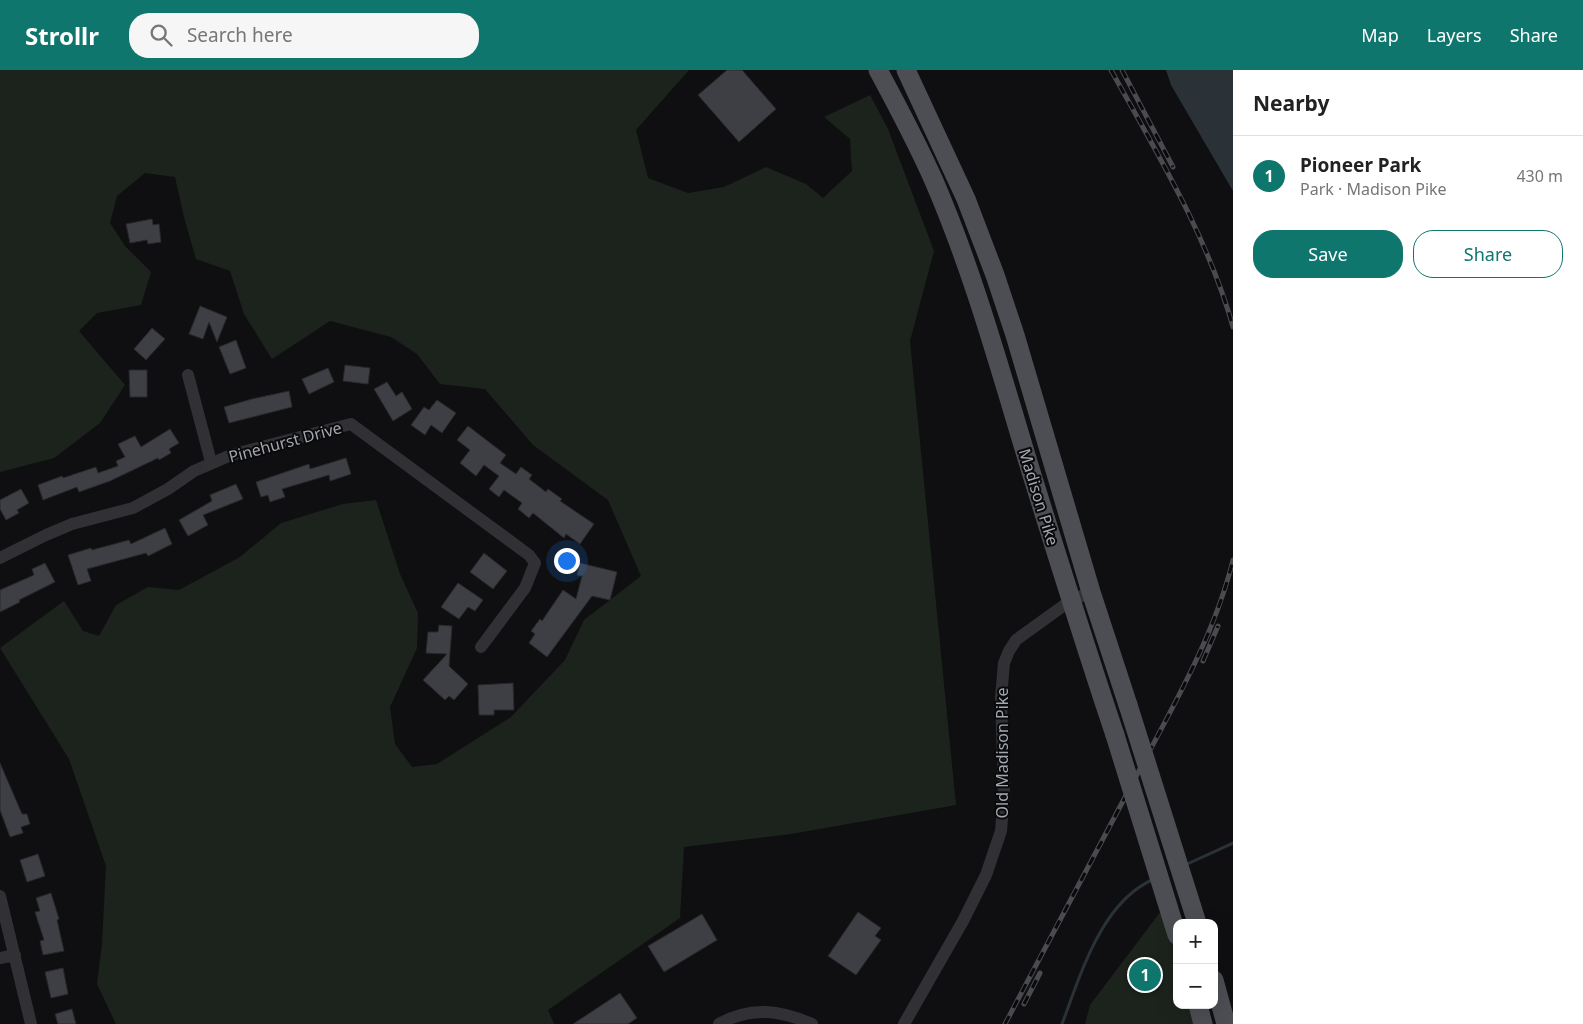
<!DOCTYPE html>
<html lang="en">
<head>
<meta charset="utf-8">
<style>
	:root { --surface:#fff; --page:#f6f6f6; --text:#222; --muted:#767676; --line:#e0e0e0; --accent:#0f766e }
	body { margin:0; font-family:"Noto Sans",sans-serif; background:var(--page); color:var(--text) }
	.controls { position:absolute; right:15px; bottom:15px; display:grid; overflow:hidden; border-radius:10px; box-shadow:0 5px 20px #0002 }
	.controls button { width:45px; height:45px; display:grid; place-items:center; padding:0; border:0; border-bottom:1px solid var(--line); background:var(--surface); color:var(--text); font:25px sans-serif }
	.you { position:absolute; left:566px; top:490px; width:18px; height:18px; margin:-12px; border:4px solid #fff; border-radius:50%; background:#1a73e8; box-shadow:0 0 0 8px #1a73e833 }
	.badge { display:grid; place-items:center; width:32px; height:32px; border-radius:50%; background:var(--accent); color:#fff; font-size:16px; font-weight:700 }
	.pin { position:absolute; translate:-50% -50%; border:2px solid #fff; box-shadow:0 1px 5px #0006 }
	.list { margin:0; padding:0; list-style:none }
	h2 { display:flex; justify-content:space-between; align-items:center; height:65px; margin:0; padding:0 20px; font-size:21px }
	h2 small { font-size:16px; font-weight:400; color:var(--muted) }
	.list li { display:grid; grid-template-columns:32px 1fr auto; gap:15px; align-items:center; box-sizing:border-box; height:80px; padding:0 20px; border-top:1px solid var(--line) }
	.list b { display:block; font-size:19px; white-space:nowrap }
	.list p { margin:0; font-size:16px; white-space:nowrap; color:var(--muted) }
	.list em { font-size:16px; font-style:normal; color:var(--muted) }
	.actions { display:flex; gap:10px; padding:15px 20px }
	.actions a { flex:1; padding:11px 0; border:1px solid var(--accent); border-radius:20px; text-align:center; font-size:18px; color:var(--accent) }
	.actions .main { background:var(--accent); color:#fff }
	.icon { flex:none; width:28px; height:28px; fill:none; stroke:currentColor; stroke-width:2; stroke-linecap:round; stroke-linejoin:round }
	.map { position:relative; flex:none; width:1233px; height:954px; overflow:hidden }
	header { display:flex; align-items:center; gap:30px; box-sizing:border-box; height:70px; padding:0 25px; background:var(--accent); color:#fff }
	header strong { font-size:24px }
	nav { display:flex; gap:28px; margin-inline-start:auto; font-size:18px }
	.search { width:350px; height:45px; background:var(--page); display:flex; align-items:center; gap:12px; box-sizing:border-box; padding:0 18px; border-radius:20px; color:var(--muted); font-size:19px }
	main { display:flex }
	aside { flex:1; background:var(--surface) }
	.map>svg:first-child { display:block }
</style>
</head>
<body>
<header>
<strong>Strollr</strong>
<div class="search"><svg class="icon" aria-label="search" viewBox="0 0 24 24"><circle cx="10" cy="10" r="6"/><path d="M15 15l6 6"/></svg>Search here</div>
<nav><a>Map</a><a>Layers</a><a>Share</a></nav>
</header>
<main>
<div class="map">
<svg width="1233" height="954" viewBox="0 0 1233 954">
	<rect width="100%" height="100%" fill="#0f0f11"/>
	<path fill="#1c231d" d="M0,0H689L636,60L648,108L688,123L724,117L766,97L806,114L823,128L852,101L850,69L824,47L870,25L888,59L934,181L910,271L956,735L791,764L684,777L680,848L548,940L554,954H116L97,914L102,874L106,796L69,689L0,578L64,531L83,561L99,566L116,535L148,517L179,520L240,487L281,453L343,434L376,430L400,504L418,543L417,578L390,637L395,674L412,697L437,694L511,647L565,590L584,550L641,506L608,430L533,375L485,319L440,314L417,284L391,267L330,251L272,289L244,244L230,201L196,189L185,151L175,107L145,103L117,126L110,153L125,176L151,202L141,235L97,243L79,261L125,315L100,353L54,388L0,402Z
		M1161,841L1177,875V935H1198L1203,954H1085L1090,935Z"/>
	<path fill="#2a3238" d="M1166,0H1233V121L1171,15Z"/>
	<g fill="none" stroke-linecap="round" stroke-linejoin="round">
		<path stroke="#2a3238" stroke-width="3" d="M1185,795L1233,773
			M1062,954C1081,904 1101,832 1154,809"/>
	</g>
	<path fill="#3e3f44" stroke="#29292c" d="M727,0H742L776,39L739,72L698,25Z
		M152,149L153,155L159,154L161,172L148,174L147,170L130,173L126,154Z
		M200,236L227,247L217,272L209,252L203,269L189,264Z
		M152,258L165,269L146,290L134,279Z
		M236,270L246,298L230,304L219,277Z
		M345,295L370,298L368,314L343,311Z
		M328,298L334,312L309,324L302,309Z
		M129,300H147V327H130Z
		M387,312L396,326L402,322L412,339L393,351L374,319Z
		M289,321L292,337L229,353L224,337L252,329Z
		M437,330L456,343L442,363L431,355L425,365L411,355L424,337L429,340Z
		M468,356L506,385L500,393L516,404L521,397L532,405L529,409L546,422L548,419L562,429L560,431L594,454L580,474L566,464L564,468L533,443L529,448L518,439L522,433L504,420L499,427L489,419L499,406L484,395L476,406L460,393L470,380L457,370Z
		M170,359L179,373L169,379L171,383L159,390L158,388L110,411L79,422L77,417L43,430L38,415L62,406L63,408L96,397L98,403L118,396L116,391L125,387L118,374L135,366L141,377Z
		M346,388L351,404L330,411L329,405L282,419L285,427L270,432L268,425L261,427L256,412L309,394L310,399Z
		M236,414L243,429L203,445L208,455L188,466L179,450L212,431L210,425Z
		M21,419L29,433L17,440L19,443L6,450L0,439V430Z
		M165,458L172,474L148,486L146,483L87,499L91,511L78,515L68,485L91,478L92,480L129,470L131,474Z
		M484,483L507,501L493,519L470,502Z
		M45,493L55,512L19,530L20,532L0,542V520L34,505L32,499Z
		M580,493L617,502L610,530L592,526L547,587L529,573L535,564L531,561L540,549L542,551L563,520L576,529L582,506L577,505Z
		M458,513L483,530L475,541L468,537L459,549L441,537Z
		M439,555L452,556L449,596L468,614L454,630L449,626L445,630L423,610L447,584L426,583L428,562H438Z
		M513,613L514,640H494V645H479L478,615Z
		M0,693L22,744H27L30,754L21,757L23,763L10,767L0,740Z
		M38,784L45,806L27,812L20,790Z
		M51,823L59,849L57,850L64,881L43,885L40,871L44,870L35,842L40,841L36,828Z
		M858,842L881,858L875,866L881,870L856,905L828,886Z
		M702,844L717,870L664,902L648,876Z
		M63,898L68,924L51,928L45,902Z
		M620,923L637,948L628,954H573Z
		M72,939L76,954H58L55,944Z"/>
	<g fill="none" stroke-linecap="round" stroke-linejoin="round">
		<path stroke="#313135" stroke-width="12" d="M188,305L211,392
			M0,488L46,465L72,454L133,438L168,419L194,401L231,385L351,354L529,485L535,493L525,518L481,577
			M0,826L31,954
			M0,888L15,885
			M719,954C751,936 780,940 812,954
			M904,954L963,851L986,805L1001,761L1004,723L1001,627L1004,593L1009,581L1016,570L1070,531L1091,522"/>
		<path stroke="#4d4e54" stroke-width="19" d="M878,0C898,37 917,73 934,111C975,206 1002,307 1032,405C1059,492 1086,579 1115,665
			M906,0L966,129L995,205L1015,265L1091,522L1128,635
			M1214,910L1226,954
			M1198,935L1203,954"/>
		<defs>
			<path id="rail" d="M1111,0C1157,83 1207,165 1233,257
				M1122,0L1173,97
				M1203,591L1218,556
				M1024,934L1040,903
				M1005,954C1050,868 1096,783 1141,697C1176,631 1215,563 1233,490"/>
		</defs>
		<use href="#rail" stroke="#4a4b50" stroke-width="5"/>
		<use href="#rail" stroke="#0a0a0b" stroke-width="3" stroke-dasharray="9" stroke-linecap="butt"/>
		<path stroke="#4d4e54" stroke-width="19" d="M1128,635L1197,853
			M1115,665L1177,865"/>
	</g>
	<g text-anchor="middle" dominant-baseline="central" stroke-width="4" stroke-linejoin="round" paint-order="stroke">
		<g font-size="16" fill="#a1a6b1" stroke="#0a0a0b">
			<text transform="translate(285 372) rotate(-15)">Pinehurst Drive</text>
			<text transform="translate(1039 427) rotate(73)">Madison Pike</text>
			<text transform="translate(1002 683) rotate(-90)">Old Madison Pike</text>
		</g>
	</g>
</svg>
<div class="controls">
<button>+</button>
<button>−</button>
</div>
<div class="you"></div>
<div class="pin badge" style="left:1145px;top:905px">1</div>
</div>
<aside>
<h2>Nearby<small></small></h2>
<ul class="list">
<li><span class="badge">1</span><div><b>Pioneer Park</b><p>Park · Madison Pike</p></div><em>430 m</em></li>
</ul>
<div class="actions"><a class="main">Save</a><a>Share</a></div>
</aside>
</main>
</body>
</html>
